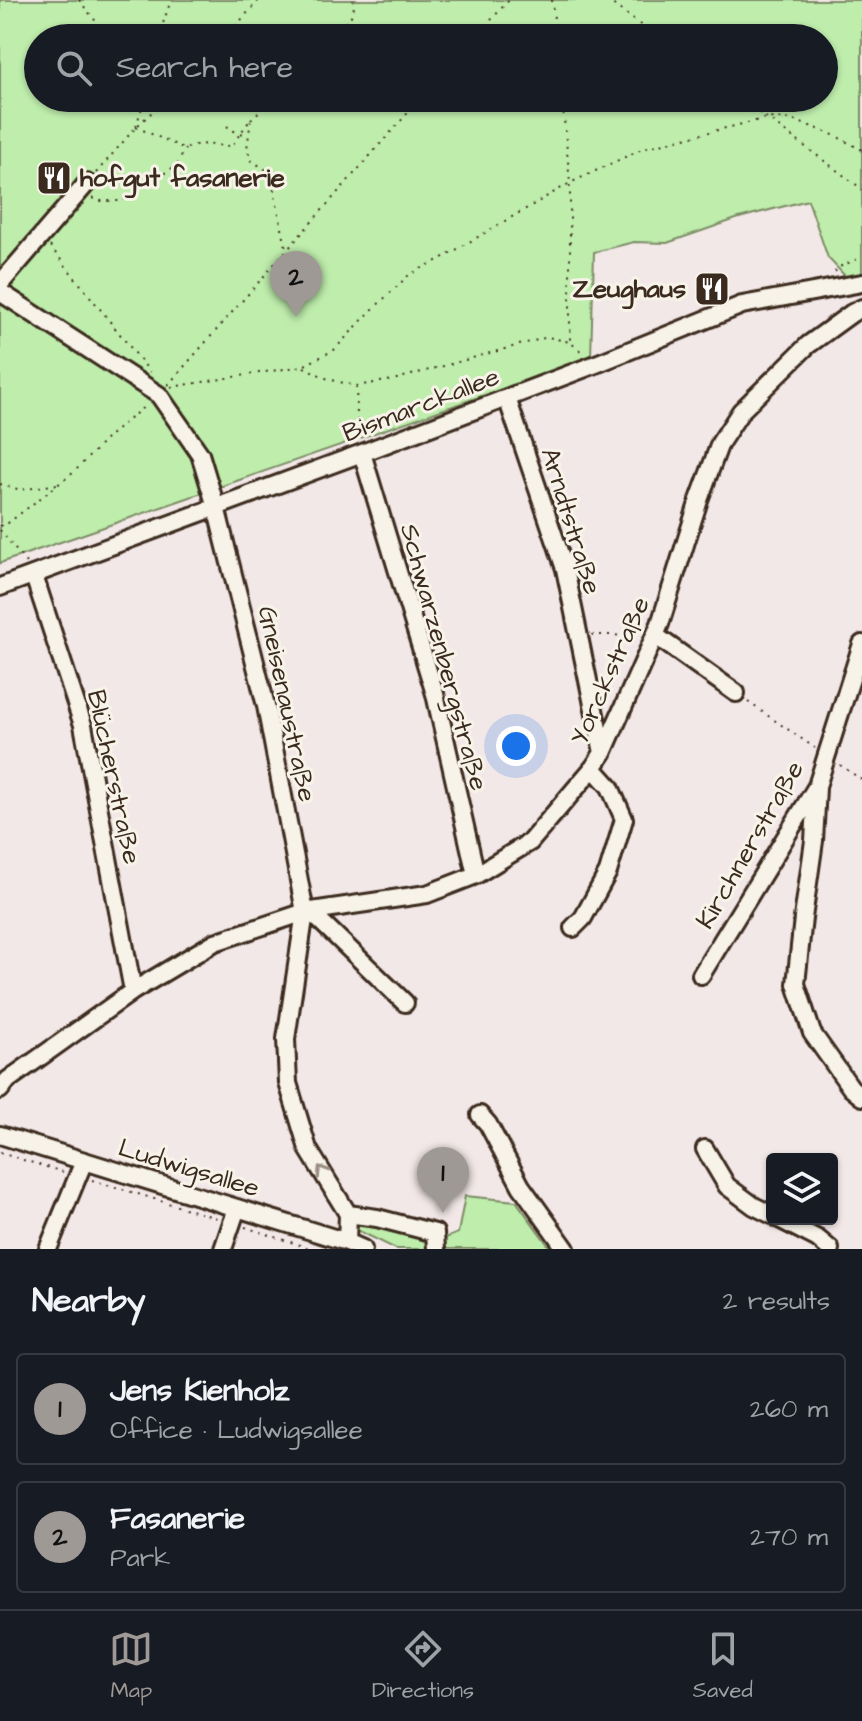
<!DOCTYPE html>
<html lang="en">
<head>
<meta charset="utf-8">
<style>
	:root { --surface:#171b24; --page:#242831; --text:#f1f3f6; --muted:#9ea1a6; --line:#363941; --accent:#9f9995 }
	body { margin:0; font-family:"Architects Daughter",sans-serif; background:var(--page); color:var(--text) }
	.controls { position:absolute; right:24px; bottom:24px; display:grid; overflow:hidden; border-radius:8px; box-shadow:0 2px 6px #0004 }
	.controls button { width:72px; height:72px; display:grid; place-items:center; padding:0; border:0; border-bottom:2px solid var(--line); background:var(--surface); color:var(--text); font:40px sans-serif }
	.you { position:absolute; left:516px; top:746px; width:28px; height:28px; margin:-20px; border:6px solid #fff; border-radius:50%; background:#1a73e8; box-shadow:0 0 0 12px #1a73e833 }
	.badge { display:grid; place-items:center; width:52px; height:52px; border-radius:50%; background:var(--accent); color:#111; font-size:26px; font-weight:700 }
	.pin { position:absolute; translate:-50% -66px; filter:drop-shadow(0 2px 4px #0008) }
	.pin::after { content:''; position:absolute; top:42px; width:28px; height:24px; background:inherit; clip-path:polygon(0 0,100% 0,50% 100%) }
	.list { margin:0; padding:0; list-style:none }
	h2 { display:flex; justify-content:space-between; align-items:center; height:104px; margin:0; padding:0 32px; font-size:34px }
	h2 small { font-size:26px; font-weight:400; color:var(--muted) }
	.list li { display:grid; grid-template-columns:52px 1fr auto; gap:24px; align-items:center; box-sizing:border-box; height:112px; margin:0 16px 16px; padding:0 16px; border:2px solid var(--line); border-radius:8px }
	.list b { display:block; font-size:30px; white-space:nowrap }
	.list p { margin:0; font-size:26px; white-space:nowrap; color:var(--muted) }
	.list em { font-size:26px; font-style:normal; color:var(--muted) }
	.icon { flex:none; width:44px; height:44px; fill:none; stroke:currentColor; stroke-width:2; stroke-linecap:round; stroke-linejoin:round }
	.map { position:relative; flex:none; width:862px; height:1249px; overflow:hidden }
	.search { position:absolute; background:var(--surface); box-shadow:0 2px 6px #0004; left:24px; right:24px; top:24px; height:88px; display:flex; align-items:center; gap:20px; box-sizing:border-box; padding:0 28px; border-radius:44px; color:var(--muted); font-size:30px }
	.sheet { height:360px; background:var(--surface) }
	nav { display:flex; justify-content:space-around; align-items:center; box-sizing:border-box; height:112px; border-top:2px solid var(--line); background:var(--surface); font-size:22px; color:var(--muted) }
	nav a { display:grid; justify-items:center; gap:4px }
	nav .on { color:var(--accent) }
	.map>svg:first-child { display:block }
</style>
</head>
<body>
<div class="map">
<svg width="862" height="1249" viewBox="0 0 862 1249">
	<rect width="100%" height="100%" fill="#f3e8e8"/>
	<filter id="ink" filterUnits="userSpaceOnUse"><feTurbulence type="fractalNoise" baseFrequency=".0125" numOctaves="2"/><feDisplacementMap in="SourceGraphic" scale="16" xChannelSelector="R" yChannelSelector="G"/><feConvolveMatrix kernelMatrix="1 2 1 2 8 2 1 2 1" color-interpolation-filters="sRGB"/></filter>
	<g filter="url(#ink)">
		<path fill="#beedac" stroke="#7c8c65" stroke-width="2" fill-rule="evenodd" d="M0,0H862V274L845,276L828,258L808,200L739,218L667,243L634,242L594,252L591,358L0,563ZM38,38H824V98H38Z
			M465,1196L516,1201L551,1249H396L357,1230L361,1219L441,1240L458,1233Z"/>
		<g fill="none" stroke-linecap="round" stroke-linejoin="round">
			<defs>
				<path id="minor" d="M0,284L87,183
					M0,292L159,395L200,454L216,507L266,706L305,912L286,1039L288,1083L308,1149L348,1214L347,1242
					M507,398L565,569L603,753
					M362,453L435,694L476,875
					M34,576L83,725L133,991
					M0,587L362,453L596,364L742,305L862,283
					M656,636L736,693
					M817,788L814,841L803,918L796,984L812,1033L851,1088L862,1097
					M310,911L405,1003
					M573,928L583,918L608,872L624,819L610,787L593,768
					M701,975L817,786L862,644
					M0,1090L8,1080L133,991L215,942L305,912L427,894L476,875L530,842L593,768L603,753L660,624L699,500L720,443L741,411L808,345L852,313L862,308
					M480,1115L488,1124L521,1186L566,1249
					M0,1135L347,1242L363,1249
					M705,1149L727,1186L754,1206L772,1215
					M348,1214L377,1218L435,1233L436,1249
					M779,1219L818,1239L830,1249
					M48,1249L84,1161
					M223,1249L237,1208"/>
			</defs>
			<use href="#minor" stroke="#3b2a1e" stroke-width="22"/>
			<path stroke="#3b2a1e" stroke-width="2" stroke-dasharray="2 6" stroke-linecap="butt" d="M79,0L109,38
				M552,0L556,38
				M607,0L658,38
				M158,38L171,0
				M225,38L259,0
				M327,38C339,27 358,18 353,0
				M475,38L509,0
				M562,98L570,183V340
				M740,98L862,189
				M251,119L274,98
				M136,126L145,98
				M227,126L231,130L247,135
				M136,127L185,149L198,144L231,146L251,119L247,149L252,161L270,172L286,247
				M96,173L136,127L167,98
				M93,198L99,201H122L177,165L185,149
				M50,246L150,372
				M835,272L837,268L862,257
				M304,367L328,379L356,386L393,380L548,337L570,342L583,353
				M168,385L421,98
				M171,387L303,366L334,350L370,312L409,275L442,258L570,183L644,148L767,118L789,119L813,127L836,136L862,150
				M356,387L358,441
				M0,484L21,490L58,484
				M0,526L8,523L73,473L109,436L146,405
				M0,530L26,563
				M592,635H614L637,638
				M748,702L815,748
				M840,765L862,780
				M0,1153L63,1172
				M92,1180L220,1219
				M245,1227L312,1249"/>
			<use href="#minor" stroke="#f7f3e8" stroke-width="16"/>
		</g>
		<defs><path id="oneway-chevron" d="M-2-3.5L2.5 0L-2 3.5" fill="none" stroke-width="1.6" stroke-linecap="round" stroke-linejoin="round" transform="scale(2)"/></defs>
		<use stroke="#998e83" href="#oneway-chevron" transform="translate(322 1171) rotate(-122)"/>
	</g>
	<defs>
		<symbol id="restaurant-square" viewBox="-11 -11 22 22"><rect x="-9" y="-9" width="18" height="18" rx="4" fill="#3b2a1e" stroke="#f7f3e8"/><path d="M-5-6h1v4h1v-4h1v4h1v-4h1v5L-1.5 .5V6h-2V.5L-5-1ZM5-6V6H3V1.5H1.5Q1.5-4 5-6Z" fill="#fff"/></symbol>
	</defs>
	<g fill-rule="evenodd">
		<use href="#restaurant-square" x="34" y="158" width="40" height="40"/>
		<use href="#restaurant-square" x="692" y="269" width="40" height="40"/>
	</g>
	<g text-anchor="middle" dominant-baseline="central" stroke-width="6" stroke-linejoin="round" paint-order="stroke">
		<g font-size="26" font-weight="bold" fill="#3b2a1e" stroke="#f7f3e8" text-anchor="start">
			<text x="80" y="178">hofgut fasanerie</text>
			<text x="686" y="289" text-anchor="end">Zeughaus</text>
		</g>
		<g font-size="26" fill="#3b2a1e" stroke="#f7f3e8">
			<text transform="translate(421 405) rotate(-21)">Bismarckallee</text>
			<text transform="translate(571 521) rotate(73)">Arndtstraße</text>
			<text transform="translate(444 657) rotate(75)">Schwarzenbergstraße</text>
			<text transform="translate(610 671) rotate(-66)">Yorckstraße</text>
			<text transform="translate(287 704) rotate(78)">Gneisenaustraße</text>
			<text transform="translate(114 777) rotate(78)">Blücherstraße</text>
			<text transform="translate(750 845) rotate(-60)">Kirchnerstraße</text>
			<text transform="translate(189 1168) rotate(17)">Ludwigsallee</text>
		</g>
	</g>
</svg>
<div class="controls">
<button><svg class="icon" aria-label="layers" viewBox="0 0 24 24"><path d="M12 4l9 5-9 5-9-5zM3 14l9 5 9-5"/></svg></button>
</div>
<div class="you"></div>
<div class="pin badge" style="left:443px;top:1213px">1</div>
<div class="pin badge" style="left:296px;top:317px">2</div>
<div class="search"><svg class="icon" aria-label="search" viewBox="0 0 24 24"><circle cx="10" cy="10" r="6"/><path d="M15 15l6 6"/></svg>Search here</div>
</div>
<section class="sheet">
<h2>Nearby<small>2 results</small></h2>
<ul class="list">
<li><span class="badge">1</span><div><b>Jens Kienholz</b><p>Office · Ludwigsallee</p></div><em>260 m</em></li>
<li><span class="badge">2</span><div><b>Fasanerie</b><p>Park</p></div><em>270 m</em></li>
</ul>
</section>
<nav>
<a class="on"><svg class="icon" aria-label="map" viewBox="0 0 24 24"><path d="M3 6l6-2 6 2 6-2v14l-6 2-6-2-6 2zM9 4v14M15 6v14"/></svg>Map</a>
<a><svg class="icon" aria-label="directions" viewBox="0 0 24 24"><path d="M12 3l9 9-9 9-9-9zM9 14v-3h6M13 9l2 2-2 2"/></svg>Directions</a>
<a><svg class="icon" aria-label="saved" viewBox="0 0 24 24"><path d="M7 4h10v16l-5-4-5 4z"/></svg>Saved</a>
</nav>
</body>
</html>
